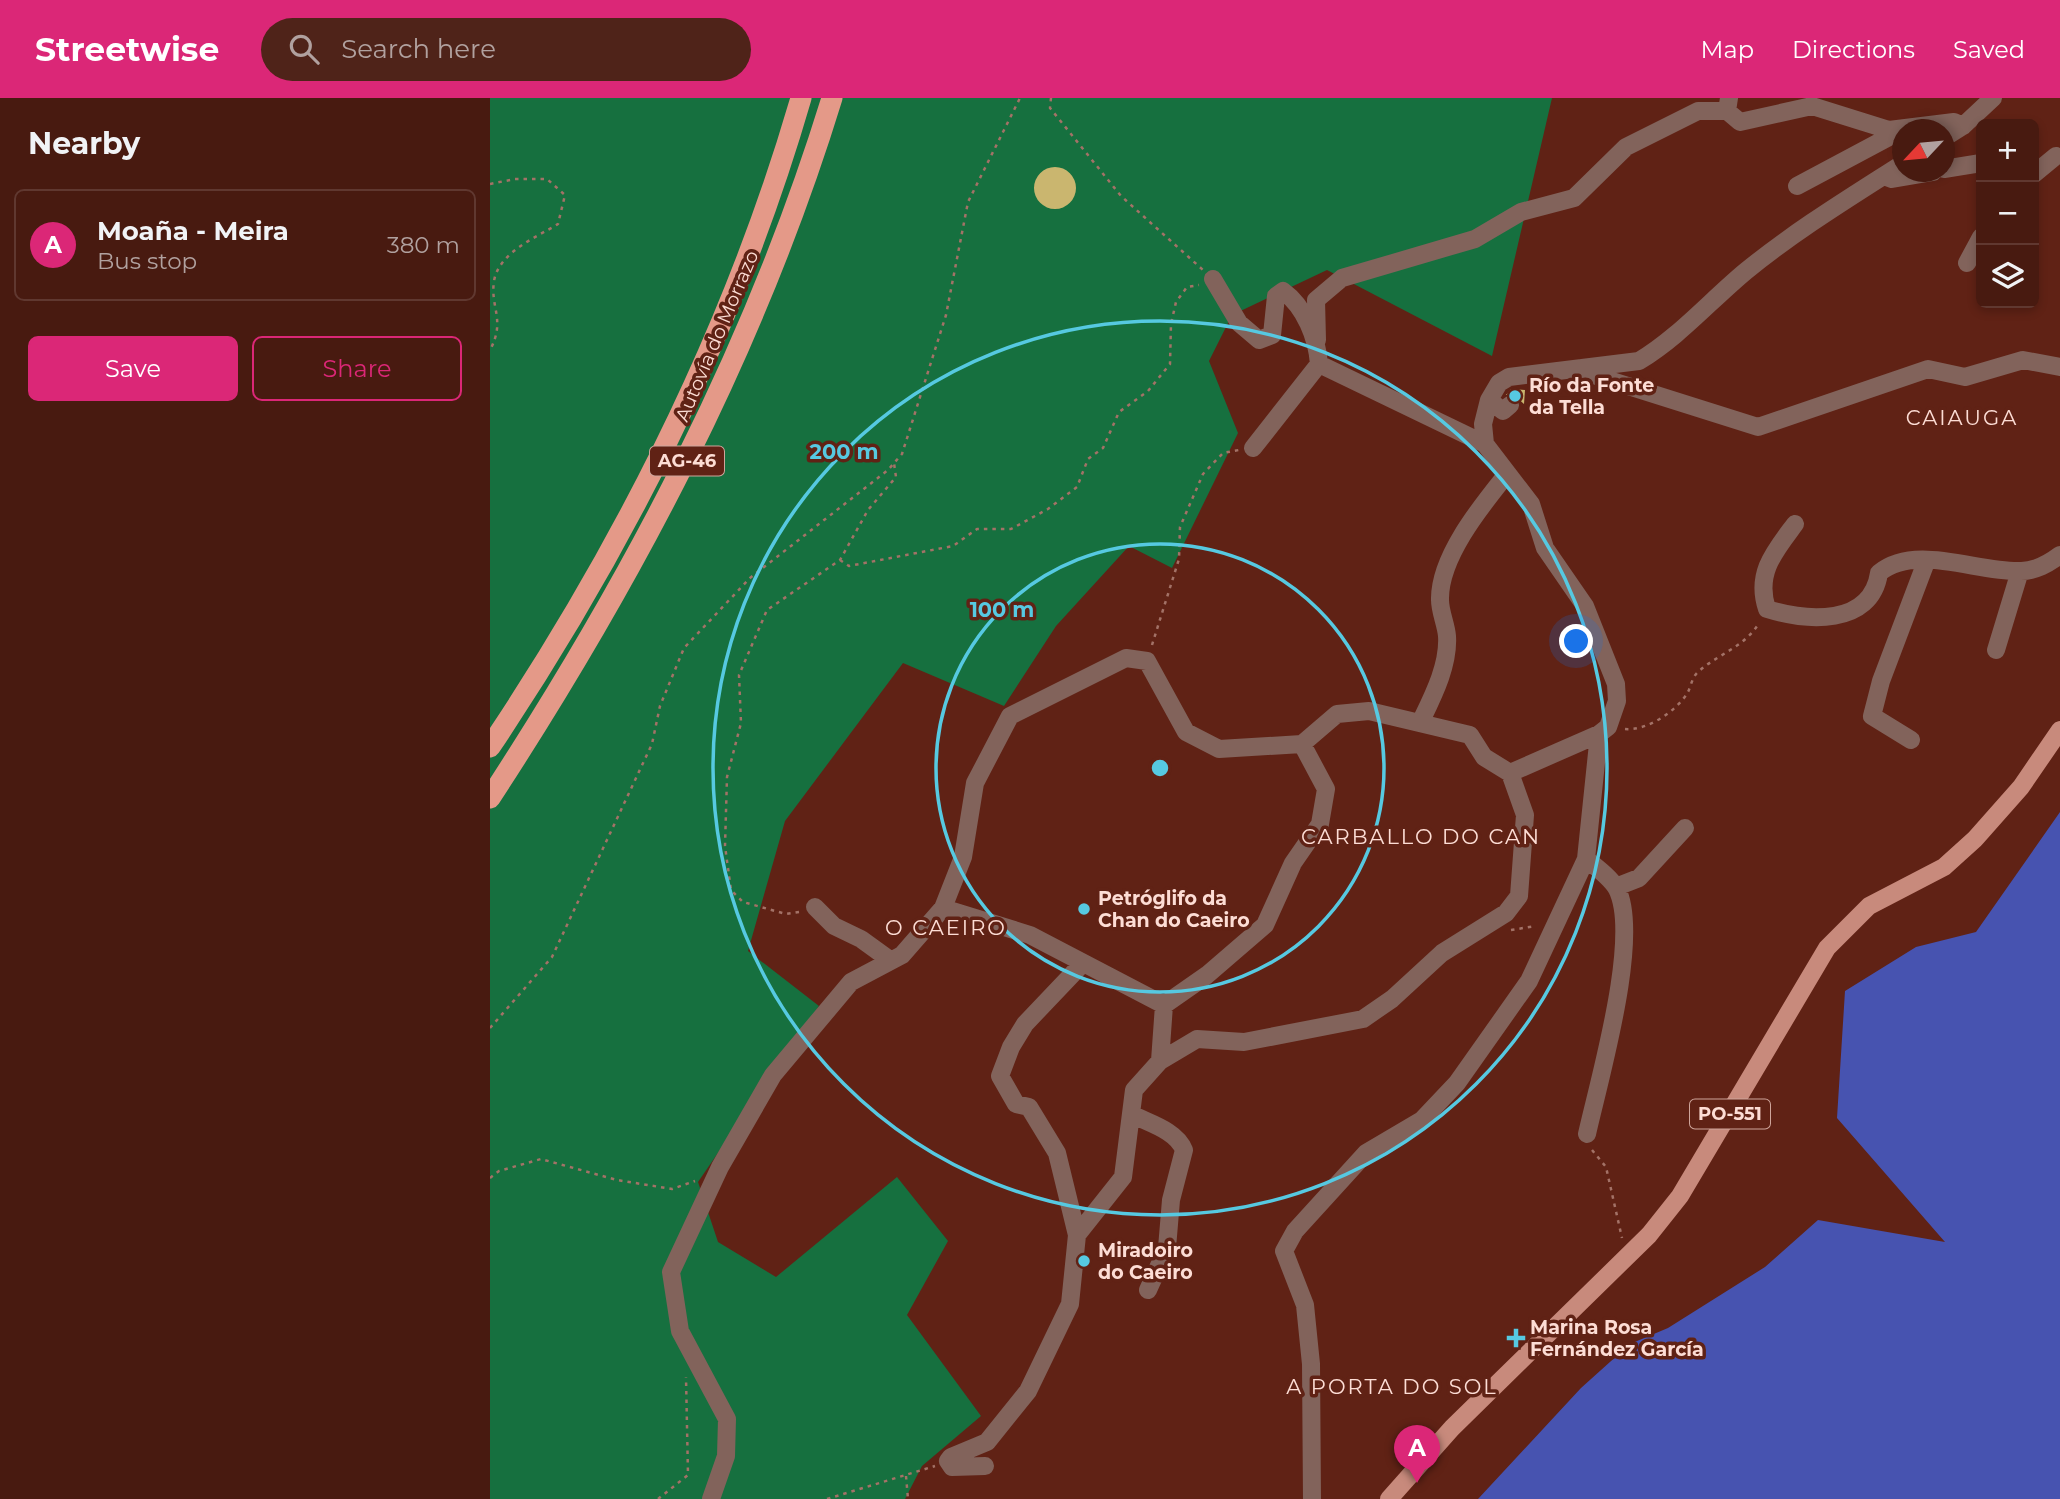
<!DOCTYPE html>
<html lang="en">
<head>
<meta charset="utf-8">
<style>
	:root { --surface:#481a10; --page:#4f2319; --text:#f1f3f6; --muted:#b1a19f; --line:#603830; --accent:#db2777 }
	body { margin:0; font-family:Montserrat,sans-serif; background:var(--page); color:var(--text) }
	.controls { position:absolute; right:21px; top:21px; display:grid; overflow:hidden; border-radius:10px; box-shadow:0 4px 10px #0003 }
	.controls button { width:63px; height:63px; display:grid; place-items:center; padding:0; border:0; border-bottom:2px solid var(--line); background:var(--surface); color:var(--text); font:35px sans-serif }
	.compass { position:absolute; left:1402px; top:21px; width:63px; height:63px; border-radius:50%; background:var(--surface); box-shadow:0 4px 10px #0003; rotate:244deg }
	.you { position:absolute; left:1087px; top:544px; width:24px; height:24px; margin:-18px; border:5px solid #fff; border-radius:50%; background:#1a73e8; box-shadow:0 0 0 10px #1a73e833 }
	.badge { display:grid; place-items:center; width:46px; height:46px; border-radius:50%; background:var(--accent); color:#fff; font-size:23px; font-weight:700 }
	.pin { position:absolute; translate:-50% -58px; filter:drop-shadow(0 2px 4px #0008) }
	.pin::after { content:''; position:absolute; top:37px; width:24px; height:21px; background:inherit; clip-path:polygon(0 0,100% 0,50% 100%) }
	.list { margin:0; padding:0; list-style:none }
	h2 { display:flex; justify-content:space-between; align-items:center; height:91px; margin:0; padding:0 28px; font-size:30px }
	h2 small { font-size:23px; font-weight:400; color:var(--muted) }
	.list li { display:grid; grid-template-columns:46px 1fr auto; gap:21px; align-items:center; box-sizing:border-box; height:112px; margin:0 14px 14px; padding:0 14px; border:2px solid var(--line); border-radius:10px }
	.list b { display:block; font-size:26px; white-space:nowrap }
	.list p { margin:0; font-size:23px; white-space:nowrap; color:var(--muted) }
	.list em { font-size:23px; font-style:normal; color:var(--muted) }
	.actions { display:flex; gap:14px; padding:21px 28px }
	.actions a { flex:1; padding:16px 0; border:2px solid var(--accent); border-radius:10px; text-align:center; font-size:24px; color:var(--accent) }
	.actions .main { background:var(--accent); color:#fff }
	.icon { flex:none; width:38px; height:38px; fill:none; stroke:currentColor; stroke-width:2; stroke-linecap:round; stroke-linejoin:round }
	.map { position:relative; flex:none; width:1570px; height:1401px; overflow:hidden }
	header { display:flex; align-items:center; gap:42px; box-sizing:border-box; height:98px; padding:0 35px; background:var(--accent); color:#fff }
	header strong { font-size:33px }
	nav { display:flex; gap:38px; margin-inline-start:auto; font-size:24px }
	.search { width:490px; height:63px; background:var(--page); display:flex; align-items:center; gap:18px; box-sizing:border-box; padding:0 24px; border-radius:38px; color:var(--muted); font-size:26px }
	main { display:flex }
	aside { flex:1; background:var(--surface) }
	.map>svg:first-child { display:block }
</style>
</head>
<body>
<header>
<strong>Streetwise</strong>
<div class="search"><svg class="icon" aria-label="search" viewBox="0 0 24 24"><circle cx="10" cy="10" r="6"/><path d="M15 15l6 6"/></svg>Search here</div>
<nav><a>Map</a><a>Directions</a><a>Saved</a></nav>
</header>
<main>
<aside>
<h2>Nearby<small></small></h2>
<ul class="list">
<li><span class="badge">A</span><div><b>Moaña - Meira</b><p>Bus stop</p></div><em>380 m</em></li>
</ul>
<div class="actions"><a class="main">Save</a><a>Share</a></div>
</aside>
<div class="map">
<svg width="1570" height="1401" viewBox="0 0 1570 1401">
	<rect width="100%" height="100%" fill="#602215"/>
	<path fill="#16703f" d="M0,0H1062L1002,258L837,172L742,217L719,263L748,335L682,470L639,448L566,528L514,608L413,565L295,723L258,853L329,908L208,1084L228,1144L286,1179L407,1079L458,1143L417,1217L491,1318L432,1368L415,1401H0Z"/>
	<path fill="#4753b0" d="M1570,714V1401H988L1091,1290L1140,1246L1178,1230L1275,1169L1328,1122L1455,1144L1347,1020L1355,893L1426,849L1486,834Z"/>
	<path fill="#cab66f" d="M544 90a21 21 0 1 1 42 0a21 21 0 1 1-42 0Z
		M1021,291L1035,292L1034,306L1024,297H1016Z"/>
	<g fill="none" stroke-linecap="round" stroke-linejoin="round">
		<path stroke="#a37267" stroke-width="2.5" stroke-dasharray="3.5 5" stroke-linecap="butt" d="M561,0L560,10L631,98L713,172
			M0,86L25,81H57L75,97L68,126C47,139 9,154 4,183C0,210 16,222 0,252
			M350,462L359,468L463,448L487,431H521L558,411L587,389L598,361L613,350L629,314L658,293L680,266L681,226L686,204L697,189L709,187
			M662,547L689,461L690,429L713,376L733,355L749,352
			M1135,631C1157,633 1187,613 1198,594C1201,588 1202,580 1207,575C1227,556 1254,550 1269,525
			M309,814L296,816L253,804L241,792L235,748L237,679L251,625L249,577L277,512L350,462L378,412L406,379L404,365
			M1021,832L1046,828
			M0,930L62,859L162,646L170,608L194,550L260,480L398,372L412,356L456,217L478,104L530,0
			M1102,1052L1116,1069L1132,1140
			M0,1080L9,1073L51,1061L127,1082L182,1091L205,1083
			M416,1378L418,1401
			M168,1401L198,1377L196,1279
			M337,1401L445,1368"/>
		<path stroke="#82635b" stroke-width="18" d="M1239,0L1237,13L1250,24L1322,8L1399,32L1464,24L1473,28
			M1454,40L1473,28L1503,0
			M1454,71L1491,65
			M1544,76L1566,58
			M1394,78L1402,81L1443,74
			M1307,88L1412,32
			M1477,165L1491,139
			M723,181L749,225L769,242L782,237L786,198L793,193C815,209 827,240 829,266L995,346
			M827,242L826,202L852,180L985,141L1031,114L1084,100L1136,49L1208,13H1237
			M1092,270L1100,276L1268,329L1438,271L1475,279L1533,262L1570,269
			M999,302L1013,313L1020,307
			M763,350L829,266
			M1305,426C1285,453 1265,475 1277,511C1316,523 1381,529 1389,475C1426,445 1488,475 1531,473C1546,473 1558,466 1570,457
			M1506,552L1530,473
			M930,625C942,600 959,568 957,538C956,526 950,514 950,502C949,459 992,407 1017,376
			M1421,642L1382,618L1391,583L1436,464
			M812,646L847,616L879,613L980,637L994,659L1020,675L1109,636
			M1096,761C1106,769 1121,780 1127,791C1151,839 1109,982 1097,1036
			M1126,789L1149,780L1195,730
			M325,809L344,828L371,841L400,862
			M453,810L540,837L674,907
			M670,963L707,941L754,944L873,921L902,901L952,855L1016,815L1029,798L1035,717L1020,675
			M641,1016C658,1025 686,1032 694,1052L681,1102L677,1150L658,1192
			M587,1137L567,1055L539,1009L526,1006L510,978L521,949L535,926L593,865
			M221,1401L236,1358L237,1321L190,1233L181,1174L230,1069L283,977L361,884L412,857L453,810L473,759L485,685L520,618L636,560L657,563L696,634L729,651L812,646L836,691L830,726L803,765L775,827L717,877L674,907L670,963L644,992L633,1079L587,1137L580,1206L538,1293L497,1344L461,1359L458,1363L462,1369L495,1368
			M822,1401L821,1266L815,1207L794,1153L805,1133L876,1055L932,1022L967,985L1039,883L1096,761L1109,636L1118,629L1127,603L1126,586L1095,508L1055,450L1041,406L995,346L993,326L999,302L1009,285L1019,279L1149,263C1189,239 1221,202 1256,173C1305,133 1359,100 1412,66"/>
		<path stroke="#c88a7c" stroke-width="18" d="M899,1401L962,1330L1159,1137L1190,1098L1337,850L1379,808L1454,769L1485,741L1531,689L1570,632"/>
		<path stroke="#e49988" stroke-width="21" d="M0,649C134,449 244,231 311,0
			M0,700C143,481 265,251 342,0"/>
	</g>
	<g fill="none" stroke="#56c9e1" stroke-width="3.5">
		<circle cx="670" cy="670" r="224"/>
		<circle cx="670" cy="670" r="447"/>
	</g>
	<g fill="#56c9e1" stroke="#602215" stroke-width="2.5">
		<circle cx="1025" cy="298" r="7"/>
		<circle cx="594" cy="811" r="7"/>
		<circle cx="594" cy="1163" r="7"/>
		<path d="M1022.5 1229.5h7v7h7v7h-7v7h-7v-7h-7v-7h7z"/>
	</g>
	<g text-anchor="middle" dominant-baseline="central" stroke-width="7" stroke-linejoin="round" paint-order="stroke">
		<g fill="#602215" stroke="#cea59b" stroke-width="2">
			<rect x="160" y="348.5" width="74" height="29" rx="5"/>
			<rect x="1200" y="1001.5" width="80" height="29" rx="5"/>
		</g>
		<g font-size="18" font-weight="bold" fill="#fdddd5">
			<text x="197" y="363">AG-46</text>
			<text x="1240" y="1016">PO-551</text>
		</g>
		<g font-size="19" fill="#fdddd5" stroke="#602215">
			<text transform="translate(227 238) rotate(-67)">Autovía do Morrazo</text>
		</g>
		<g font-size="19" font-weight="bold" fill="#fdddd5" stroke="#602215" text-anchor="start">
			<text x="1039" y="287">Río da Fonte<tspan x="1039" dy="22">da Tella</tspan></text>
			<text x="608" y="800">Petróglifo da<tspan x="608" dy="22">Chan do Caeiro</tspan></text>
			<text x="608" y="1152">Miradoiro<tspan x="608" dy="22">do Caeiro</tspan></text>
			<text x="1040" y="1229">Marina Rosa<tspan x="1040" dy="22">Fernández García</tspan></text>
		</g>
		<g font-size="21" letter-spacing="2" fill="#fdddd5" stroke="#602215">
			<text x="1472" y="319">CAIAUGA</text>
			<text x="931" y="738">CARBALLO DO CAN</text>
			<text x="456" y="829">O CAEIRO</text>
			<text x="902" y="1288">A PORTA DO SOL</text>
		</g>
	</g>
	<circle cx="670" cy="670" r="10" fill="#56c9e1" stroke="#602215" stroke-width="3.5"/>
	<g font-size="21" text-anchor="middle" font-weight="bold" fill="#56c9e1" stroke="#602215" stroke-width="7" stroke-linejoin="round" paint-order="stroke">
		<text x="354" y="361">200 m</text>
		<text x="512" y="519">100 m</text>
	</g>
</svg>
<div class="controls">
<button>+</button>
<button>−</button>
<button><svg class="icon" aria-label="layers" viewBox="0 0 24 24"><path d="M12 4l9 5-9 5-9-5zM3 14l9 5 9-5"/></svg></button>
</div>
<svg class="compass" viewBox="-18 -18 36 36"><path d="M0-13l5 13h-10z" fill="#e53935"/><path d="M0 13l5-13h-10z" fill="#b1a19f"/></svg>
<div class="you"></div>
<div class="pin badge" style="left:927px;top:1385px">A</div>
</div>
</main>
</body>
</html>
